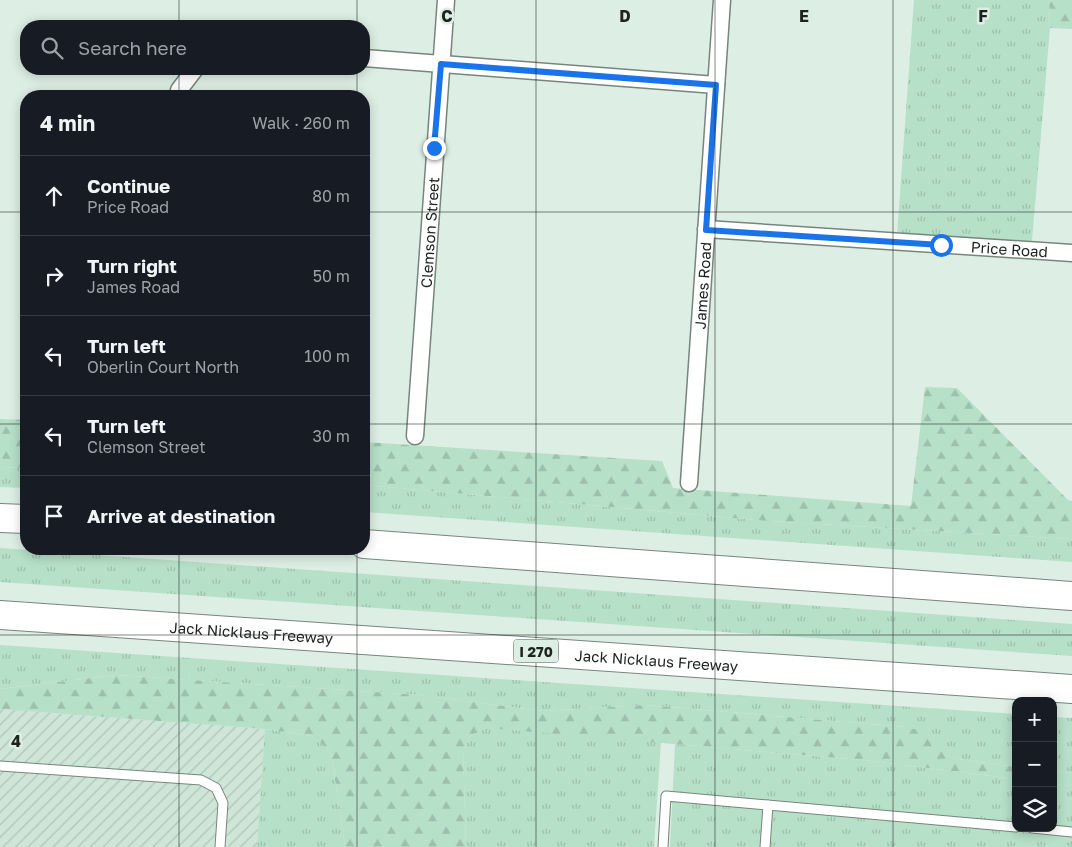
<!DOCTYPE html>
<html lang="en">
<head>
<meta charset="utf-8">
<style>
	:root { --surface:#171b24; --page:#242831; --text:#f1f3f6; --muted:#9ea1a6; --line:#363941 }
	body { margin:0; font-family:"Golos Text",sans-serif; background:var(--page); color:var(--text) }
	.controls { position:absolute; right:15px; bottom:15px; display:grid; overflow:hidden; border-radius:10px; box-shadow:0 2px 12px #0003 }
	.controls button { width:45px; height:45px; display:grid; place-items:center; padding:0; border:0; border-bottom:1px solid var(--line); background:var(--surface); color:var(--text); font:25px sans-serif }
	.stop { position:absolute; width:15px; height:15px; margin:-11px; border:4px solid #1a73e8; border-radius:50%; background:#fff }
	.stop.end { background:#1a73e8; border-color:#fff; box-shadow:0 1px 5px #0008 }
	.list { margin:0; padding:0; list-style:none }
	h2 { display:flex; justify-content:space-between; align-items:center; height:65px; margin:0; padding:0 20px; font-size:21px }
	h2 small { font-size:16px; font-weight:400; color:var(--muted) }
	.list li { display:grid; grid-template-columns:32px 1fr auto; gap:15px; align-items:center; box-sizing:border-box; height:80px; padding:0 20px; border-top:1px solid var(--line) }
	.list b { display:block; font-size:19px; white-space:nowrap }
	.list p { margin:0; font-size:16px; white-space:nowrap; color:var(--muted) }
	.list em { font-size:16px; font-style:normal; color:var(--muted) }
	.icon { flex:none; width:28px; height:28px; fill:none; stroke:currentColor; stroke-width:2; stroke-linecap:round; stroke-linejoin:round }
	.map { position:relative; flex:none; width:1072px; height:847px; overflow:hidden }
	.search { position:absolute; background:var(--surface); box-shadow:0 2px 12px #0003; left:20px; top:20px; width:350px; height:55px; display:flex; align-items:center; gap:12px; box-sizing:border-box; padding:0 18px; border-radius:20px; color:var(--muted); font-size:19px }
	.panel { position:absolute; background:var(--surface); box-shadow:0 2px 12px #0003; left:20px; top:90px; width:350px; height:465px; border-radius:20px }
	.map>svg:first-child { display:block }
</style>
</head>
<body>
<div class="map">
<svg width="1072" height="847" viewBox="0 0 1072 847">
	<defs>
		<pattern id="industrial-furrows" width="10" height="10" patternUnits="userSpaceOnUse" patternTransform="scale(1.25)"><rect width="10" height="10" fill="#cde6d7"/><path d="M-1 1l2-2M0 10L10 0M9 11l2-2" fill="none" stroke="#b0c5b8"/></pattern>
		<pattern id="grass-tufts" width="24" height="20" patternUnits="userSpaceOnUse" patternTransform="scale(1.25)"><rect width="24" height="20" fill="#b6e0c8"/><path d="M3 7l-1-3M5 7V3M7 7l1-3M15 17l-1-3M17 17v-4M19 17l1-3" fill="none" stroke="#9cc0ab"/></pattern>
		<pattern id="forest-firs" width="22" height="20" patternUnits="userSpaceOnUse" patternTransform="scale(1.25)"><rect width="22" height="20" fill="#b6e0c8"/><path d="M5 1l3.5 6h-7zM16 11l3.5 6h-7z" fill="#9cc0ab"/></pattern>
	</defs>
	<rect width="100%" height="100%" fill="#ddeee4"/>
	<path fill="url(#industrial-furrows)" d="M0,709L265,729L257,847H0Z"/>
	<path fill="url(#grass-tufts)" d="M914,0H1049L1050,28L1032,241L897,235Z
		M0,467L26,468V488L0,487Z
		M364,485L768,521L1072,539V562L364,512Z
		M0,548L1072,624V656L0,582Z
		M0,645L1016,714V767L951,758L905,727L645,705L542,711L419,695L116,675L0,689Z
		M1053,717L1072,718V773L1053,771Z
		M488,727L661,742L654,847H466L463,750L471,735Z
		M265,729L312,736L331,752L345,847H257Z
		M675,744L872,761L1016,779V828H1053V784L1072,786V847H670Z"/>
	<path fill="url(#forest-firs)" d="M1049,0H1072V29L1050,28Z
		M925,387L957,388L1068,500L1072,501V539L768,521L364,485V442L662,461L673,488L911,506Z
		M0,419L26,420V468L0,467Z
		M116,675L419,695L542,711L645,705L905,727L918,730L951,758L1016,767V779L872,761L488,728L471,735L463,750L466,847H345L331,752L312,736L265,729L0,709V689Z
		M1053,771L1072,773V786L1053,784Z"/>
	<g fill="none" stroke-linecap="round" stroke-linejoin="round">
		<defs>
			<path id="service" d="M0,766L201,780L216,788L223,803L220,847
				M1032,828L1072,832
				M663,847L666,796L1016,827
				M765,847L768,805"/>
			<g id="minor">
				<path d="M364,58L716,85"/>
				<path d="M178,96L179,90L195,69"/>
				<path id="s1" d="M706,229L1072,253"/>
				<path id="s2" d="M415,436L446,0"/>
				<path id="s3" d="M689,483L722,0"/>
			</g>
			<g id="motorway">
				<path d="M0,518L26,519"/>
				<path d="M364,544L1072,596"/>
				<path id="s4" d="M0,615L1072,689"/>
			</g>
		</defs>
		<use href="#service" stroke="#77867d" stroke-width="11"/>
		<use href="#minor" stroke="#77867d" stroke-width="19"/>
		<use href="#motorway" stroke="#77867d" stroke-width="30"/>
		<use href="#service" stroke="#fff" stroke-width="9"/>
		<use href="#minor" stroke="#fff" stroke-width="16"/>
		<use href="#motorway" stroke="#fff" stroke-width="28"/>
	</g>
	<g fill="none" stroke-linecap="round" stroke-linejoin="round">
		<path stroke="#1a73e8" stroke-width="6" d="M434,148L441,64L716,85L706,230L941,245"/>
	</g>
	<path fill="none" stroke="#1d231f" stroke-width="1" stroke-opacity="0.55" d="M179,0V26M357,0V26M536,0V847M715,0V847M893,0V847M179,69V96M357,69V96M0,212H26M364,212H1072M0,424H26M364,424H1072M179,549V847M357,549V847M0,635H1072"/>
	<g text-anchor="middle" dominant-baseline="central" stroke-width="5" stroke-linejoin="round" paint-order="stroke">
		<rect fill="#ddeee4" stroke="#57605a" stroke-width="1" x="513.5" y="639.5" width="45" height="23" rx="4"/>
		<g font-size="14" font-weight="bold" fill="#1d231f">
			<text x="536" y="651">I 270</text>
		</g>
		<g font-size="15" fill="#1d231f" stroke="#ddeee4">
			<text stroke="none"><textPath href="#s2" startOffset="204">Clemson Street</textPath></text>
			<text stroke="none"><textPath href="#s1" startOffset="304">Price Road</textPath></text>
			<text stroke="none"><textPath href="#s3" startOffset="198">James Road</textPath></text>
			<text stroke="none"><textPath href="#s4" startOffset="252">Jack Nicklaus Freeway</textPath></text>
			<text stroke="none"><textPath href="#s4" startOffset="658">Jack Nicklaus Freeway</textPath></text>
		</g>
	</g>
	<g font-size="16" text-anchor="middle" font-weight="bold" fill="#1d231f" stroke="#ddeee4" stroke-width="5" stroke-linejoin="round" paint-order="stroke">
		<text x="447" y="22">C</text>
		<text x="625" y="22">D</text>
		<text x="804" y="22">E</text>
		<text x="983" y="22">F</text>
		<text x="16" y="747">4</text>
	</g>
</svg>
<div class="controls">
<button>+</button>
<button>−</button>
<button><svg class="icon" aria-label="layers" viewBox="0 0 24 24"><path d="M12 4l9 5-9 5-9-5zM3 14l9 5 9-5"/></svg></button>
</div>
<div class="stop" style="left:941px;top:245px"></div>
<div class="stop end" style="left:434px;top:148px"></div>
<div class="search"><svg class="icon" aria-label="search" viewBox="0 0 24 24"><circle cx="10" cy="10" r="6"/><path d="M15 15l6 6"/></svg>Search here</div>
<section class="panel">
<h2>4 min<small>Walk · 260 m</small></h2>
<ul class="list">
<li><svg class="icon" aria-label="ahead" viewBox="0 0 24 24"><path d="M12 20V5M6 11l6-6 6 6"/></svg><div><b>Continue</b><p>Price Road</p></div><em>80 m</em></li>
<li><svg class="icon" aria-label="right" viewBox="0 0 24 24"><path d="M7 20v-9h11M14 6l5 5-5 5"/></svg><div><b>Turn right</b><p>James Road</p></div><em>50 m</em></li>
<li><svg class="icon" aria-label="left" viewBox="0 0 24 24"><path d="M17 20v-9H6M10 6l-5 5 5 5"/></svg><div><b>Turn left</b><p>Oberlin Court North</p></div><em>100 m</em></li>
<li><svg class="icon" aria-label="left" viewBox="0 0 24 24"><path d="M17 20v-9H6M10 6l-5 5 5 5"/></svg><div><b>Turn left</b><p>Clemson Street</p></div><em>30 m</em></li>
<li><svg class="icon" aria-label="arrive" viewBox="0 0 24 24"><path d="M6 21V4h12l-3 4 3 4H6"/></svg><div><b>Arrive at destination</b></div></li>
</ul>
</section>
</div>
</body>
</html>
